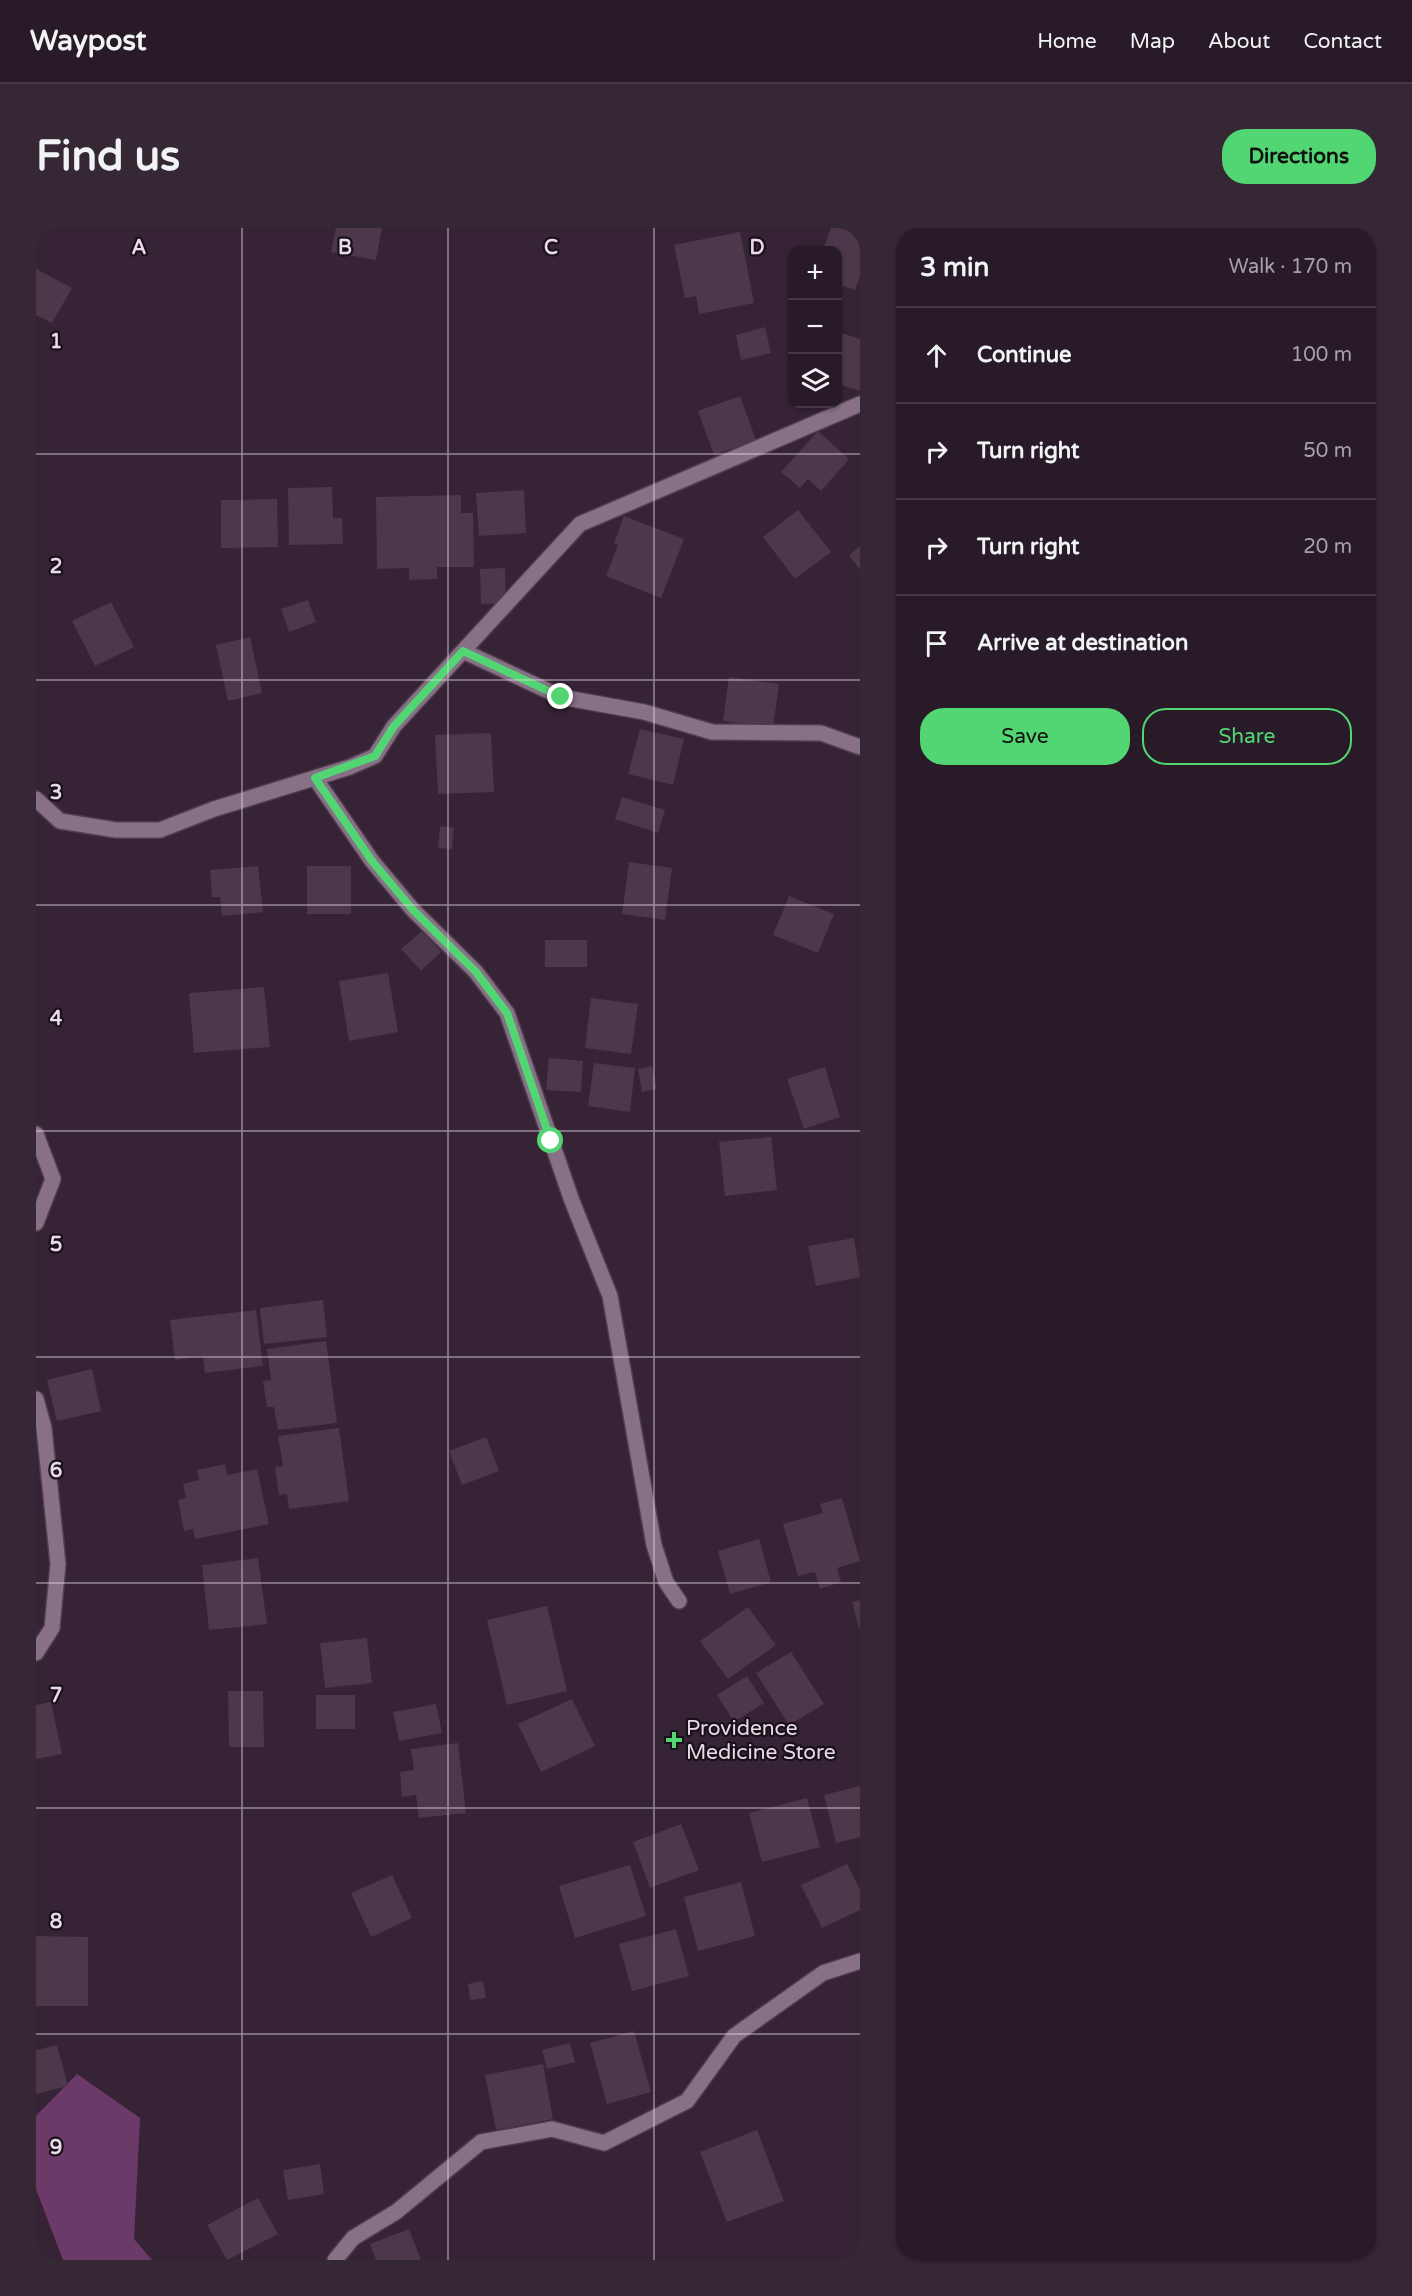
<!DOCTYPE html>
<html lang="en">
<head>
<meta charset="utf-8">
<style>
	:root { --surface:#291a28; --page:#352734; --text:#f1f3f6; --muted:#a5a1a8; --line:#453845; --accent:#52d673 }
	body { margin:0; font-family:"Varela Round",sans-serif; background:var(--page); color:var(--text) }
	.controls { position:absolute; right:18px; top:18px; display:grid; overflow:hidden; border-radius:12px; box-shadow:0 2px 4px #0004 }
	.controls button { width:54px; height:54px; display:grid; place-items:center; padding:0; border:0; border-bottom:2px solid var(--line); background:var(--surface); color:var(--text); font:30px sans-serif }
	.stop { position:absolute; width:18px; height:18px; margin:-14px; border:4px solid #52d673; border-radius:50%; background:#fff }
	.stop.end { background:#52d673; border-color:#fff; box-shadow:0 2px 6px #0008 }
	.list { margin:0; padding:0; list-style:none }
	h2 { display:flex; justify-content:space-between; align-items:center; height:78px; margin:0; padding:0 24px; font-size:26px }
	h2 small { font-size:20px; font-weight:400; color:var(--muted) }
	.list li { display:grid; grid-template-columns:39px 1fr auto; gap:18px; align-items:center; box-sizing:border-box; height:96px; padding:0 24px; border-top:2px solid var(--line) }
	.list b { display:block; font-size:22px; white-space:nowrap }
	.list em { font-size:20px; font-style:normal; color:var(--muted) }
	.actions { display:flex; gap:12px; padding:18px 24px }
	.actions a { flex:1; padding:14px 0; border:2px solid var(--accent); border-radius:24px; text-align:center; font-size:21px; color:var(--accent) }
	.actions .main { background:var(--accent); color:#111 }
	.icon { flex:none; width:33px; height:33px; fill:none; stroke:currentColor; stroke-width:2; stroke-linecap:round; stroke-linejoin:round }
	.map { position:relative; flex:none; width:824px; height:2032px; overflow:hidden; border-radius:24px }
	header { display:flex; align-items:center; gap:36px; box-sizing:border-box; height:84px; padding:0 30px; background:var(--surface); border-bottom:2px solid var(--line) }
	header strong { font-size:28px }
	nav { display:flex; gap:33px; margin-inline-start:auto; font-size:21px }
	.intro { display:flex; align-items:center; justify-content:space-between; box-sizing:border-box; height:144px; padding:0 36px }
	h1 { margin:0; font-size:42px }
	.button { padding:15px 27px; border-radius:24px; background:var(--accent); color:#111; font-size:21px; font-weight:700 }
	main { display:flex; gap:36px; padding:0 36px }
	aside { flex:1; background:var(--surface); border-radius:24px; box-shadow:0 2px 4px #0004 }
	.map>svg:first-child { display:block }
</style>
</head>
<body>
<header>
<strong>Waypost</strong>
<nav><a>Home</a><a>Map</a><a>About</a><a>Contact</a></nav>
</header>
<div class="intro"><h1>Find us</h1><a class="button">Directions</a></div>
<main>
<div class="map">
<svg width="824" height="2032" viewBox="0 0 824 2032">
	<rect width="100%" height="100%" fill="#372336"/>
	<path fill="#6c3a69" d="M41,1846L104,1890L98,2011L116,2032H27L0,1961V1888Z"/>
	<path fill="#4c374b" d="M300,0H346L340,32L295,24Z
		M795,0H824V49L819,62L802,56V43L806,30L802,29V22H787Z
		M704,4L718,75L663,86L660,68L649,70L638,17Z
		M0,41L36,60L16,95L0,87Z
		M729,99L735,125L705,132L700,107Z
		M802,104L824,111V163L802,156Z
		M704,168L720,212L678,227L662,183Z
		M782,203L813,231L785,263L772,251L764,260L745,244Z
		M296,259L297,290H306L307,316L253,317L252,260Z
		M488,262L490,305L443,308L440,265Z
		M425,267V285H437L438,339H401V351L373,352V340L341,341L340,269Z
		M241,271L242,319L185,320V272Z
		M762,282L795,324L759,351L727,309Z
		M588,288L648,311L625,370L570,348L582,317L578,315Z
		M824,318V342L813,327Z
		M469,340L470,375L445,376L444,341Z
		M272,372L280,394L253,404L245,381Z
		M75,374L98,419L59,438L36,393Z
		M214,409L226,465L192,473L180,417Z
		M693,449L743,456L737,500L687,493Z
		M604,501L648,511L637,557L592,546Z
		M455,505L458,564L402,566L399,507Z
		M586,569L629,582L622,605L579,591Z
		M404,598L418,600L416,621L402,620Z
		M593,634L636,640L629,692L586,686Z
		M222,638L227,684L186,688L184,669H176L174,642Z
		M271,638H315V686H271Z
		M753,668L798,686L782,725L737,707Z
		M386,703L405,724L385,743L365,721Z
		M509,712H551V739H509Z
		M352,745L362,804L313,813L303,753Z
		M228,759L234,819L158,825L153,765Z
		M555,770L602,776L595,826L549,820Z
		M513,830L547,833L545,864L510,862Z
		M558,835L599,840L594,884L552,878Z
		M616,838L621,861L606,864L602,841Z
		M789,839L804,889L768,901L751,851Z
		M735,909L741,962L689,968L683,914Z
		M818,1010L824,1049L780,1058L772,1018Z
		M287,1072L291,1109L228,1116L224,1080Z
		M220,1082L227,1138L169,1145L167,1128L139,1132L134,1092Z
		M290,1113L301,1195L242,1202L238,1179H231L227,1153L235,1152L231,1121Z
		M56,1141L65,1183L21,1193L11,1152Z
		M303,1200L313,1273L253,1281L251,1266L243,1267L239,1239L247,1238L242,1208Z
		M450,1209L463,1243L426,1257L413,1223Z
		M189,1236L191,1247L221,1241L233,1296L159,1311L157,1301L148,1303L142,1272L150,1270L147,1256L163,1252L161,1242Z
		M806,1270L824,1333L801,1340L805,1354L784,1361L779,1344L762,1348L747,1296L787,1285L784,1276Z
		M723,1311L735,1354L694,1366L682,1323Z
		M222,1330L231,1396L173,1402L166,1337Z
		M824,1372V1400H823L816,1374Z
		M511,1378L531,1463L471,1477L451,1392Z
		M712,1379L740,1417L692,1451L664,1413Z
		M331,1410L336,1455L289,1460L284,1415Z
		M755,1424L788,1476L753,1497L720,1445Z
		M711,1448L728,1475L698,1494L681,1467Z
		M192,1463H227L228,1519H193Z
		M280,1467H319V1501H280Z
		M536,1471L559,1518L505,1544L482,1496Z
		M15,1474L26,1526L0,1531V1477Z
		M400,1476L406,1505L363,1513L357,1484Z
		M422,1515L430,1585L383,1590L380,1567L366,1569L364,1544L378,1542L375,1521Z
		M824,1558V1609L800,1615L788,1567Z
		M771,1570L784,1619L726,1634L713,1585Z
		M645,1596L663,1642L614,1660L597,1614Z
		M811,1636L824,1662V1682L786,1700L765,1657Z
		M594,1637L610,1688L539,1710L523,1658Z
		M356,1647L376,1690L335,1709L315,1665Z
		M705,1654L719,1708L662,1723L648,1669Z
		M640,1701L653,1748L596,1763L583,1716Z
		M0,1708L52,1709V1778H0Z
		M447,1753L450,1770L434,1772L432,1756Z
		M598,1803L615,1864L571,1876L554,1815Z
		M534,1815L539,1834L511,1841L506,1822Z
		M21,1817L32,1858L0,1866V1822Z
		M507,1836L517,1891L460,1902L449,1847Z
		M721,1902L748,1973L691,1994L664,1924Z
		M284,1936L288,1966L252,1972L247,1942Z
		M222,1970L242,2006L191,2032L171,1997Z
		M373,2001L385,2032H340L334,2016Z"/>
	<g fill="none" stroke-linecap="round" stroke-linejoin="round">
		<defs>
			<path id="street" d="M427,423L525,469L608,484L676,504L785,505L824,519
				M279,550L336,633L377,682L440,744L471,785L536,973L574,1068L618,1317L630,1354L643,1373
				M0,571L24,593L80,602H124L178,581L314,539L339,528L358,498L544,296L824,176
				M0,906L17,951L0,995
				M0,1171L8,1200L22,1336L16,1400L0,1425
				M299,2032L317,2010L360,1984L445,1914L516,1901L568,1915L651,1873L698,1808L787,1745L824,1733"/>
		</defs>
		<use href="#street" stroke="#4e3e4d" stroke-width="18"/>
		<use href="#street" stroke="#887086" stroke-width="15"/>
	</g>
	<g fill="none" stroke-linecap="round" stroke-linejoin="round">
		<path stroke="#52d673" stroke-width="8" d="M515,913L471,785L440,744L377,682L336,633L279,550L339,528L358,498L427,423L525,469"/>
	</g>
	<path fill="none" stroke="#e8dbe7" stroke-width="1.5" stroke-opacity="0.55" d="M206,0V2032M412,0V2032M618,0V2032M0,226H824M0,452H824M0,677H824M0,903H824M0,1129H824M0,1355H824M0,1580H824M0,1806H824"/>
	<path fill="#52d673" stroke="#191019" stroke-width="2" d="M635 1503h6v6h6v6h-6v6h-6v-6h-6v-6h6z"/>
	<g text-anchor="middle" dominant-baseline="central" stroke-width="4.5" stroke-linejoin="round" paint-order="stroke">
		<g font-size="21" fill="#e8dbe7" stroke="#191019" text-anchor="start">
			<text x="650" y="1500">Providence<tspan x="650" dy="24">Medicine Store</tspan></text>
		</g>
	</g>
	<g font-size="20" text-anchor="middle" font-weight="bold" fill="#e8dbe7" stroke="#191019" stroke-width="4.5" stroke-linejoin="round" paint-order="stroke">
		<text x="103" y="26">A</text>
		<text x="309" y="26">B</text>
		<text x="515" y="26">C</text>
		<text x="721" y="26">D</text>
		<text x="20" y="120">1</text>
		<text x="20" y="345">2</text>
		<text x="20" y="571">3</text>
		<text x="20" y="797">4</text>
		<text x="20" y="1023">5</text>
		<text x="20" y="1249">6</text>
		<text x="20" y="1474">7</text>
		<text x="20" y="1700">8</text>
		<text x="20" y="1926">9</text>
	</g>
</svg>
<div class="controls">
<button>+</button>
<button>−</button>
<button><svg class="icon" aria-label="layers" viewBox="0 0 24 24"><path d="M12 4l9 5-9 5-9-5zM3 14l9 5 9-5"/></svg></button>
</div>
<div class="stop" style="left:515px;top:913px"></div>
<div class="stop end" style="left:525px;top:469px"></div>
</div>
<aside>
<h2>3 min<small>Walk · 170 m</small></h2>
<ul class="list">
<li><svg class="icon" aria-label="ahead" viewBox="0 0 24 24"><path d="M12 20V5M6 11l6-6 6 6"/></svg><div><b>Continue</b></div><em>100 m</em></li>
<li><svg class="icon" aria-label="right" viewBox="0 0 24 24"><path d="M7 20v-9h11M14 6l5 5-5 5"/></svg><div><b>Turn right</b></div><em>50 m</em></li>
<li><svg class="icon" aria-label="right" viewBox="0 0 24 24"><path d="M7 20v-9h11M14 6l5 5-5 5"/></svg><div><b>Turn right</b></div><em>20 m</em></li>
<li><svg class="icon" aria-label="arrive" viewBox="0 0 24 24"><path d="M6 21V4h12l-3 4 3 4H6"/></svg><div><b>Arrive at destination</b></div></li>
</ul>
<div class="actions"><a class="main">Save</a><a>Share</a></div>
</aside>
</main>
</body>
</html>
